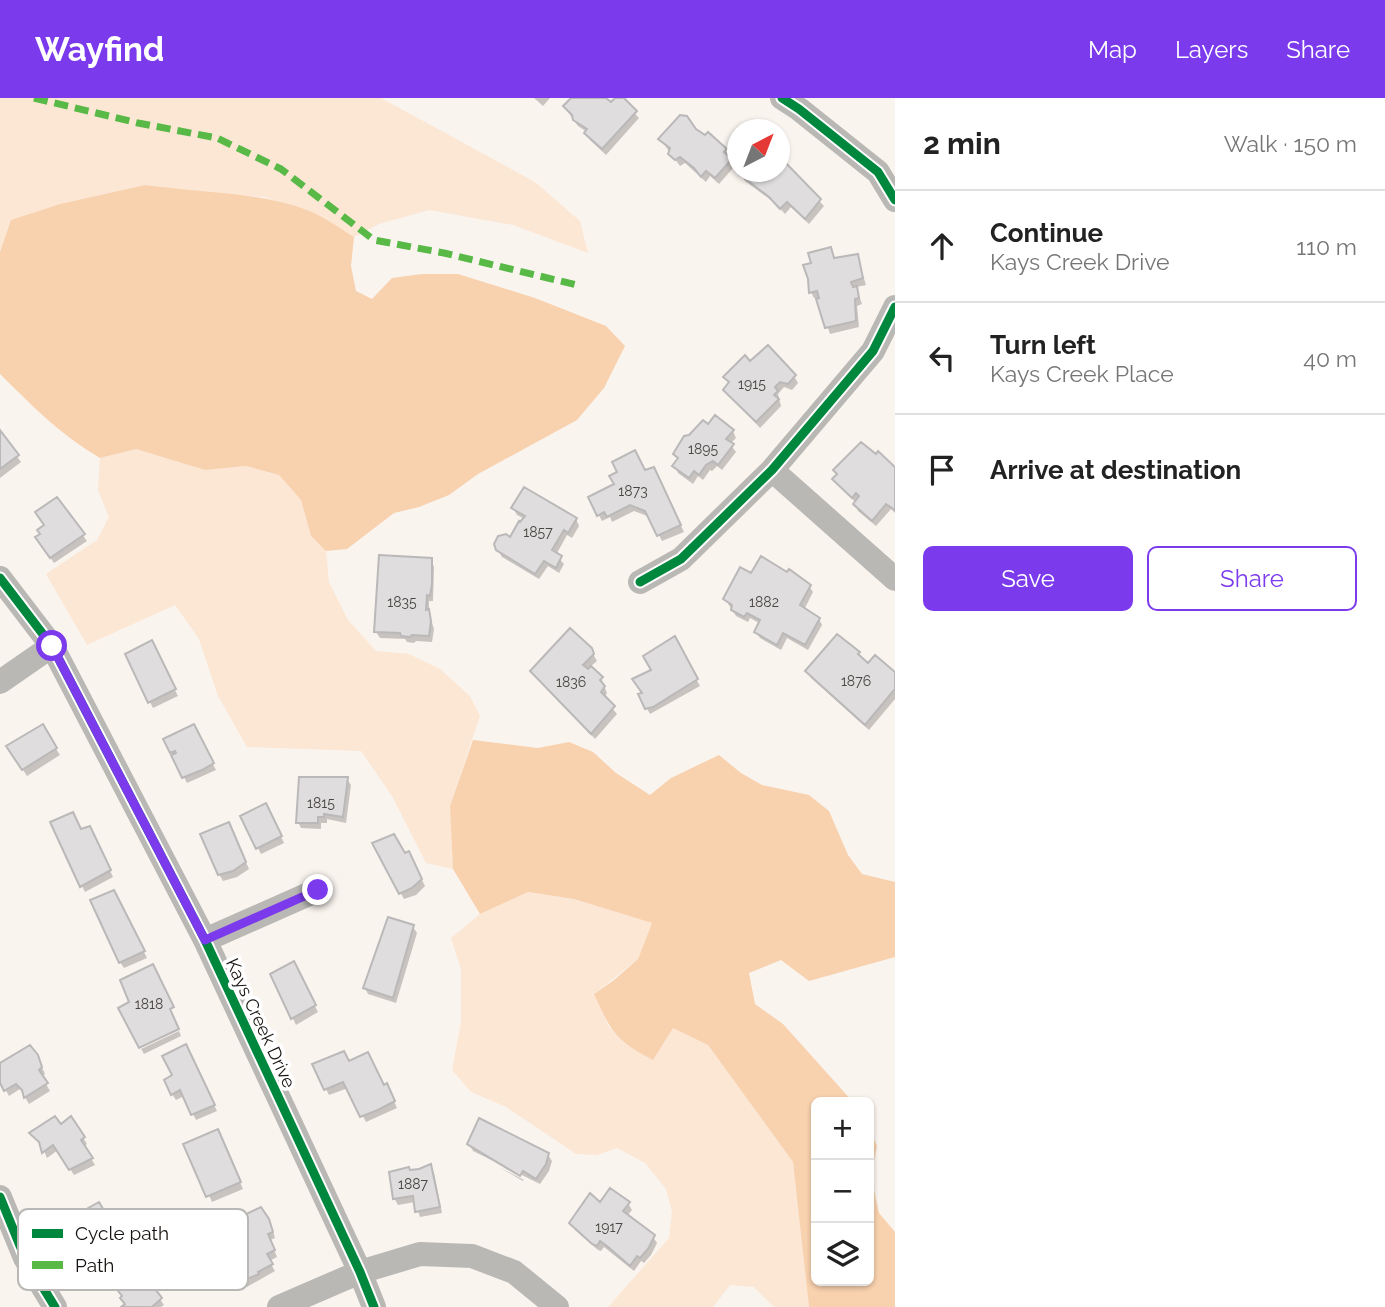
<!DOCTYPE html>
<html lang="en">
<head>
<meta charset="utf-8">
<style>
	:root { --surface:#fff; --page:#f2f2f2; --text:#222; --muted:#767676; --line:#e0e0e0; --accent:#7c3aed }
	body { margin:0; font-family:Raleway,sans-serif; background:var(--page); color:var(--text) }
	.controls { position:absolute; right:21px; bottom:21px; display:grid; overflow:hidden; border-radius:10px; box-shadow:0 2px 5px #0004 }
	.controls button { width:63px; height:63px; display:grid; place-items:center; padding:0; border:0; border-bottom:2px solid var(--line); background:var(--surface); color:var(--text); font:35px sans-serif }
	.compass { position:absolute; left:727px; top:21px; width:63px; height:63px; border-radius:50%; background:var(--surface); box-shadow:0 2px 5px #0004; rotate:42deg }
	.stop { position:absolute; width:21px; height:21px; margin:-16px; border:5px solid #7c3aed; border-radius:50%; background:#fff }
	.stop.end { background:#7c3aed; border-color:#fff; box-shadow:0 2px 7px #0008 }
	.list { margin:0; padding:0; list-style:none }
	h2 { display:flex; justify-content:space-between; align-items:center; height:91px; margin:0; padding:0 28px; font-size:30px }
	h2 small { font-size:23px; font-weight:400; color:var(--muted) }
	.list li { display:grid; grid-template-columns:46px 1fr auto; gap:21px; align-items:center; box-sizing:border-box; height:112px; padding:0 28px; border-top:2px solid var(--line) }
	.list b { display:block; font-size:26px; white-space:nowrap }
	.list p { margin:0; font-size:23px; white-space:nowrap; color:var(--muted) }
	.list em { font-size:23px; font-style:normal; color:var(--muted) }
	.actions { display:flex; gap:14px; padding:21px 28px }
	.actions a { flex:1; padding:16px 0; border:2px solid var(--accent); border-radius:10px; text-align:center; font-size:24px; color:var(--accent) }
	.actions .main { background:var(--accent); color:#fff }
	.icon { flex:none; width:38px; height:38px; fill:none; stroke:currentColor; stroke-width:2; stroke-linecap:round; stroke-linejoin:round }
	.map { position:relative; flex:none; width:895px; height:1209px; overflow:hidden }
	header { display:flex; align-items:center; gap:42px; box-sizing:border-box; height:98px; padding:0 35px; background:var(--accent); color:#fff }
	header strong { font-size:33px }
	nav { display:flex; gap:38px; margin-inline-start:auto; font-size:24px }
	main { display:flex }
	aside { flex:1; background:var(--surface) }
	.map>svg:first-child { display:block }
</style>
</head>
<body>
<header>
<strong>Wayfind</strong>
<nav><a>Map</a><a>Layers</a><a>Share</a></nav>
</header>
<main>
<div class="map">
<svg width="895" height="1209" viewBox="0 0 895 1209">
	<rect width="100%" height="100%" fill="#faf4ef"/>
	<path fill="#fce7d5" d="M0,0H381L535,84L580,123L588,155L513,127L429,112L379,126L354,139L310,113L264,99L188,94L145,87L60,106L12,122L0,154Z
		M136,351L205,372L246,368L279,377L301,402L311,438L326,453L329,484L348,522L376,553L409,556L440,571L470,598L480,618L450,708L453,771L426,765L392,698L361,653L247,649L218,598L199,541L175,507L87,547L46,476L97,442L109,419L98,392L100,360Z
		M528,794L574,801L652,825L638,861L594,896L609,929L653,962L673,929L708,947L793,1064L809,1209H774L754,1189L730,1187L713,1209H608L669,1140L672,1114L666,1091L645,1065L617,1050L597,1057L576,1056L506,1009L471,994L452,972L461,924V871L451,840L480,816Z"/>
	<path fill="#f8d1ae" d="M145,87C199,95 255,93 307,112C323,118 339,130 354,139L351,168L356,193L372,201L392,180L422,176H458L535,200L606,228L625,248L604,290L577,322L478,376L449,397L419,409L394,415L347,451L326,453L311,438L301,402L279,377L246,368L205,372L136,351L100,360C62,338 31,307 0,276V154L11,122L60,106Z
		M473,642L538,650L569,644L593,654L616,675L650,697L671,680L719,657L741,675L762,687L809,697L829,713L848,757L862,776L895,784V859L809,883L781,862L749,875L755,906L783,926L853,1004H816V1183H869V1030L877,1048L871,1078L879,1115L895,1134V1209H809L793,1064L708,947L673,930L653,962C616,943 610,932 594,896L614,882L638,861L652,825L574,801L528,794L480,816L453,771L450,708Z"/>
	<path fill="#0003" d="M534,0H550L543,8Z
		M572,0H603L611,7L618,0H620L639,20L606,57L590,42L587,34L578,28L568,14L565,8Z
		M690,28L725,52L729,58L727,59L734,69L719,86L710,78L706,84L685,65L680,68L660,41Z
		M780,62L824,108L809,126L791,109L785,116L775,105L745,83L741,76L744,74H780Z
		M831,151L835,162L857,158L866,187L856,189L862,206L857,208L859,229L830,236L818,200H814L811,194L813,167Z
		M750,265L794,278L798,285L792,292L784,289L778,296L781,308L760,330L725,292L730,286L726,279Z
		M708,328L733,333L736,340L730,346L736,354L722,372L717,368L712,373L710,372L703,382L698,378L693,386L678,375L675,368L679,362L675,356Z
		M0,335L21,364L0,380Z
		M895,371V415L891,411L876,428L858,413L855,406L856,405L834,382Z
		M645,374L657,377L684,434L662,443L650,419L634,413L612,424L610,419L602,423L590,400Z
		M56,401L87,443L54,465L41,446Z
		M513,410L576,421L579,428L572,440L567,437L556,457L564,466L559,475L548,468L539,481L502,459L498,452L511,442L525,421L517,417Z
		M431,462L434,469L433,503H429V515L434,531L432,544L416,543L414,545L407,544L405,541L380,540L376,534Z
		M752,477H787L809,488L813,494L804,512L819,521L822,527L808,552L787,540L781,552L760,540L756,534L761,526L750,520L748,524L736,518L725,501Z
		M674,541L700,588L650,616L640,597L644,596L654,573Z
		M154,551L178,598L153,610L127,557Z
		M590,551L597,563L590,569L601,580L607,595L604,600L617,616L595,641L536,579Z
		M854,551L868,568L895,578V601L869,632L811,580L807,573Z
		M42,629L60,657L27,678L12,655Z
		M194,629L216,672L187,685L165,642Z
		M347,681L351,687L346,725L327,721V725H321V731L301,730L298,724Z
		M269,713L284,745L261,756L258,750Z
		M81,733L93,736L113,779L85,794L82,788Z
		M232,733L249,771L237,779L223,783L219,776Z
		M374,746L412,762L425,788L416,797L404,801Z
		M117,800L147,860L124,870L120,864Z
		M413,829L417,835L396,905L368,896L365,890Z
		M293,866L318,914L296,927L272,877Z
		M179,933L181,938L144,956L141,951Z
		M189,955L217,1013L196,1022L184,998L176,1002L172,996L175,978Z
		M37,958L45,976L42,979L50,993L29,1006L20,991L9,998L0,982V967Z
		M349,965L390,994L397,1010L366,1024L348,990L329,997L326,991Z
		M71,1021L87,1046L84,1049L95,1067L74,1077L58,1052L47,1060L42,1048L31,1035L60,1028Z
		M221,1039L243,1091L212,1104L186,1047Z
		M469,1046L548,1057L552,1063L549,1073L540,1086L473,1053Z
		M431,1069L434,1075L442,1115L420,1119L415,1104L398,1107L394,1100L409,1074Z
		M499,1069L524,1082L523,1083Z
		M628,1105L632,1112L627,1118L653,1139L657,1145L651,1157L644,1165L641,1163L634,1173L604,1149L601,1153L598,1152L575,1132L571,1125L600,1106Z
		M261,1111L272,1130L275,1140L270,1142L277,1159L269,1163L275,1173L247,1189L221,1130Z
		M160,1201L164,1207L161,1209H124Z"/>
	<path fill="#dfdddd" stroke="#bab8b8" stroke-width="2" d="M571,0H606L611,4L615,0H624L637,13L602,51L584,35L587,31L573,22L572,17L563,8Z
		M680,17L687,18L696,31L705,37L708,34L727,51L724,54L732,61L715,80L706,73L701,79L694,70L680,59L675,62L668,56L670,50L658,41Z
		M780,59L821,101L805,121L787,104L780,111L769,99L739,76L741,74H780Z
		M831,149L834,160L858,156L863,180L851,184L853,189L857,188L859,200L855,201L856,223L825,230L816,201L819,200L817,193L809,195L808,181L803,167L811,165L808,155Z
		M768,247L796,277L788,286L780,284L775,289L778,293L774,297L779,301L756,324L723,292L729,284L723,279L745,257L750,263Z
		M715,317L734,332L726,341L734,346L718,367L713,363L706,367L699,377L694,373L689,380L672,368L678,360L673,356L684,338L689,337L703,322L708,326Z
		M0,332L19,357L0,371Z
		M861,344L876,356L878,353L895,369V412L886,406L872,423L853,406L859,398L856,395L852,400L832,381L837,376L833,372Z
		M635,352L645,372L654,369L681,427L657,438L645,413L630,407L607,419L604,414L597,418L588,399L614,386L609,378L617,374L612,364Z
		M524,389L577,420L568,435L564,432L552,452L562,458L556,470L544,463L535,476L496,452L494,446L498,438L506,436L510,439L519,423L520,424L525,418L511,410Z
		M57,399L85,436L50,460L35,439L40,436L37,432L44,427L35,414Z
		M379,457L432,460V486L430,498L427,497L426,512L429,511L431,523L429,538L412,537L410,539L401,538L400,535L374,534Z
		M761,458L787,474L789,471L811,487L800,507L820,520L805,547L783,535L777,547L768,542L754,534L760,522L747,515L744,519L731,512L732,507L723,501L740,469L751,475Z
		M570,530L592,550L594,556L583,567L588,571L591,568L603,579L600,582L605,588L601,594L615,608L591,636L530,573Z
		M837,536L860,554L858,556L868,565L875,557L895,574V591L865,627L805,573Z
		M675,538L698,581L653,609L645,611L638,596L642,595L632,581L651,572L643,558Z
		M152,542L176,591L148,605L125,556Z
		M43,626L57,650L22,672L6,648Z
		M194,626L214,665L202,672L182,680L171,657L176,655L175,653L170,655L163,641Z
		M299,679H348L343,719L324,716V719H318V725H296Z
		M266,705L282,738L256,751L240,718Z
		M73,714L81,731L90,728L111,772L80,789L50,724Z
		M229,724L246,764L233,773L218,777L200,736Z
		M394,736L405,755L409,753L422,781L412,790L399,796L372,745Z
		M114,792L145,853L119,865L90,802Z
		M388,819L414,827L393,900L363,890Z
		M294,863L316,907L291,921L270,876Z
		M153,866L174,909L170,911L179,931L139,950L118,910L129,904L120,882Z
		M186,946L215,1007L191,1017L180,992L171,997L164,982L172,977L162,958Z
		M30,947L38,957L42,969L39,972L48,985L24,1000L22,992L16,986L4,993L0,985V965Z
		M344,953L349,963L368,954L384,987L387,985L395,1003L378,1012L360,1019L343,984L324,992L312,966Z
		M55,1018L61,1026L71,1018L85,1039L81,1042L93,1060L69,1072L53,1047L42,1055L39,1044L29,1035Z
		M479,1020L549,1055L546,1066L536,1081L523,1073L520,1078L467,1046Z
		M218,1031L241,1084L206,1099L183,1046Z
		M431,1066L440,1109L415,1114L413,1098L393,1101L389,1074L409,1069L410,1072L419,1071Z
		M610,1090L630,1104L623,1113L655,1137L648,1151L640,1160L637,1158L630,1168L607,1148L600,1143L597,1148L592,1146L569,1125L590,1095L600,1104Z
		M99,1104L109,1121L111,1120L120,1130L123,1141L83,1163L71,1141L79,1136L80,1131L72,1119Z
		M261,1109L269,1121L273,1134L268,1136L275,1152L267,1156L273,1166L258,1174L259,1176L242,1183L219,1129Z
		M125,1161L141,1181L145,1178L162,1200L152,1209H121L125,1206L120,1200L122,1198L106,1178Z"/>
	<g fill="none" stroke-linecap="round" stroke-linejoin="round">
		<path stroke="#bab8b5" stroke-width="24" d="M782,0L799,11L878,74L895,102
			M772,372L895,481
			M0,480L52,548L205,842L360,1174L374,1209
			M640,484L681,461L772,372L873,253L895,209
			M0,584L52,548
			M205,842L318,792
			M0,1099L25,1160L55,1209
			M279,1209L360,1174L420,1156L472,1158L514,1174L557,1209"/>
		<path stroke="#58b947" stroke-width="7" stroke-dasharray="14 7" stroke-linecap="butt" d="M34,0L138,25L217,40L281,71L374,142L444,155L581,188"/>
		<defs>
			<path id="cycleway" d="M782,0L799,11L878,74L895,102
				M0,480L52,548L205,842L360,1174L374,1209
				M640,484L681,461L772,372L873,253L895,209
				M0,1099L25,1160L55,1209"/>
		</defs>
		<use href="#cycleway" stroke="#fff" stroke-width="13"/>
		<use href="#cycleway" stroke="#00873e" stroke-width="9"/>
	</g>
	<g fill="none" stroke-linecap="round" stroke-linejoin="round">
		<path stroke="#7c3aed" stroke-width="9" d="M52,548L205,842L318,792"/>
	</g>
	<g text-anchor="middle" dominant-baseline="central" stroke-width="7" stroke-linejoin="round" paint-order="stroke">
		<g font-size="14" fill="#494643">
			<text x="752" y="286">1915</text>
			<text x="703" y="351">1895</text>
			<text x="633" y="393">1873</text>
			<text x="538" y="434">1857</text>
			<text x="402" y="504">1835</text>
			<text x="764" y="504">1882</text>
			<text x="856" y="583">1876</text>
			<text x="571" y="584">1836</text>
			<text x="321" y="705">1815</text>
			<text x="149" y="906">1818</text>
			<text x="413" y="1086">1887</text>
			<text x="609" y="1129">1917</text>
		</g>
		<g font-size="18" fill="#171310" stroke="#fff">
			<text transform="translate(261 925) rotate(65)">Kays Creek Drive</text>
		</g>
	</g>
	<rect x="18" y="1111" width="230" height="81" rx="10" fill="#fff" stroke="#b9b8b7" stroke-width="2"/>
	<rect x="32" y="1131" width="31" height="9" fill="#00873e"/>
	<rect x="32" y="1163" width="31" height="8" fill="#58b947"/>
	<g font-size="19" fill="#171310">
		<text x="75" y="1142">Cycle path</text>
		<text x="75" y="1174">Path</text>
	</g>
</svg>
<div class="controls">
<button>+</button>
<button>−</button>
<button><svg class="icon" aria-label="layers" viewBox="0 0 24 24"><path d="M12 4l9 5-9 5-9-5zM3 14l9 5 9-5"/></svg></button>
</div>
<svg class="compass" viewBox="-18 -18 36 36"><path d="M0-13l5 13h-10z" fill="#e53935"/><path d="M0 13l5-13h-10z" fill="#767676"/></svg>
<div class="stop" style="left:52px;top:548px"></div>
<div class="stop end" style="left:318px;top:792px"></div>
</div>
<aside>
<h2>2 min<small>Walk · 150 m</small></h2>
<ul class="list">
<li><svg class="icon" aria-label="ahead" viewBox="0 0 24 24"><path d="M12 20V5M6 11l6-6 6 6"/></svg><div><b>Continue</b><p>Kays Creek Drive</p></div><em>110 m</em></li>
<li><svg class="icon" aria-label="left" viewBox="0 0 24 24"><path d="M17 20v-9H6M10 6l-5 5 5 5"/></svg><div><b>Turn left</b><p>Kays Creek Place</p></div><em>40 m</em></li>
<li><svg class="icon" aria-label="arrive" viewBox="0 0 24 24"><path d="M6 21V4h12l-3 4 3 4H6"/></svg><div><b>Arrive at destination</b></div></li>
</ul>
<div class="actions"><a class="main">Save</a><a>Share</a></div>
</aside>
</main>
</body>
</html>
